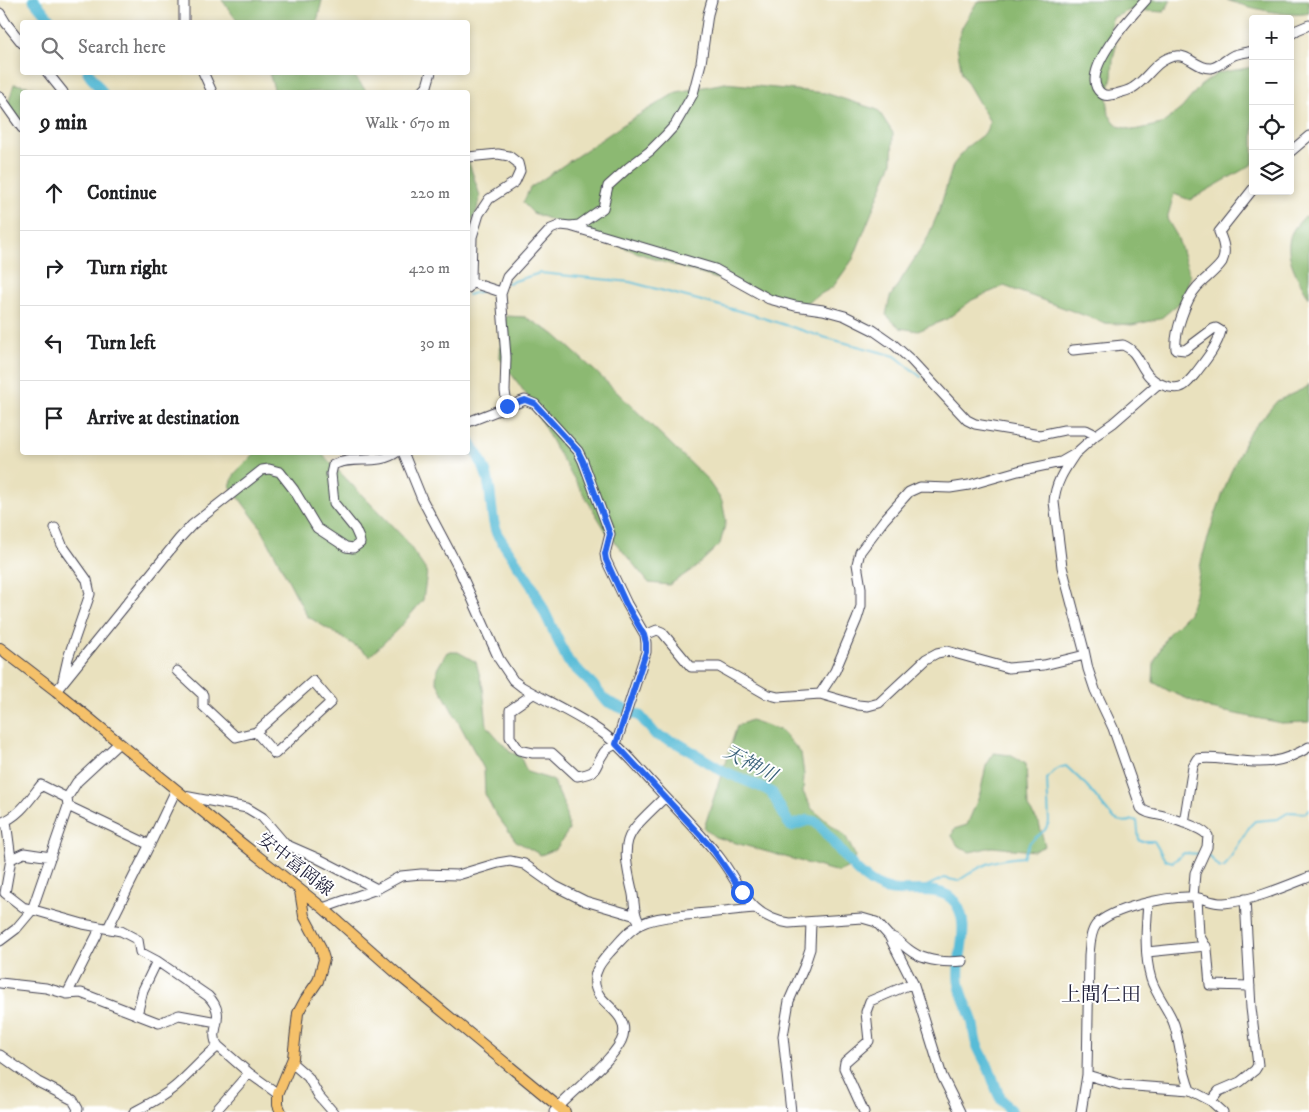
<!DOCTYPE html>
<html lang="en">
<head>
<meta charset="utf-8">
<style>
	:root { --surface:#fff; --page:#f6f6f6; --text:#202124; --muted:#757577; --line:#e0e0e0 }
	body { margin:0; font-family:"IM FELL DW Pica","Noto Serif JP",serif; background:var(--page); color:var(--text) }
	.controls { position:absolute; right:15px; top:15px; display:grid; overflow:hidden; border-radius:5px; box-shadow:0 2px 8px #0003 }
	.controls button { width:45px; height:45px; display:grid; place-items:center; padding:0; border:0; border-bottom:1px solid var(--line); background:var(--surface); color:var(--text); font:25px sans-serif }
	.stop { position:absolute; width:15px; height:15px; margin:-11px; border:4px solid #2563eb; border-radius:50%; background:#fff }
	.stop.end { background:#2563eb; border-color:#fff; box-shadow:0 1px 5px #0008 }
	.list { margin:0; padding:0; list-style:none }
	h2 { display:flex; justify-content:space-between; align-items:center; height:65px; margin:0; padding:0 20px; font-size:21px }
	h2 small { font-size:16px; font-weight:400; color:var(--muted) }
	.list li { display:grid; grid-template-columns:32px 1fr auto; gap:15px; align-items:center; box-sizing:border-box; height:75px; padding:0 20px; border-top:1px solid var(--line) }
	.list b { display:block; font-size:19px; white-space:nowrap }
	.list em { font-size:16px; font-style:normal; color:var(--muted) }
	.icon { flex:none; width:28px; height:28px; fill:none; stroke:currentColor; stroke-width:2; stroke-linecap:round; stroke-linejoin:round }
	.map { position:relative; flex:none; width:1309px; height:1112px; overflow:hidden }
	.search { position:absolute; background:var(--surface); box-shadow:0 2px 8px #0003; left:20px; top:20px; width:450px; height:55px; display:flex; align-items:center; gap:12px; box-sizing:border-box; padding:0 18px; border-radius:5px; color:var(--muted); font-size:19px }
	.panel { position:absolute; background:var(--surface); box-shadow:0 2px 8px #0003; left:20px; top:90px; width:450px; height:365px; border-radius:5px }
	.map>svg:first-child { display:block }
</style>
</head>
<body>
<div class="map">
<svg width="1309" height="1112" viewBox="0 0 1309 1112">
	<rect width="100%" height="100%" fill="#fff"/>
	<filter id="ink" filterUnits="userSpaceOnUse"><feTurbulence type="fractalNoise" baseFrequency=".02" numOctaves="2"/><feDisplacementMap in="SourceGraphic" scale="10" xChannelSelector="R" yChannelSelector="G"/><feConvolveMatrix kernelMatrix="1 2 1 2 8 2 1 2 1" color-interpolation-filters="sRGB"/></filter>
	<filter id="wash" filterUnits="userSpaceOnUse"><feTurbulence type="fractalNoise" baseFrequency=".0096" numOctaves="4" result="noise"/><feDisplacementMap in="SourceGraphic" scale="20" xChannelSelector="R" yChannelSelector="G"/><feGaussianBlur stdDeviation="1.12" result="paint"/><feColorMatrix in="noise" values="0 0 0 0 0 0 0 0 0 0 0 0 0 0 0 0 0 1.4 0 .05"/><feComposite in="paint" operator="in"/></filter>
	<g filter="url(#wash)">
		<rect width="100%" height="100%" fill="#e9e1be"/>
		<path fill="#8cb972" stroke="#576e56" d="M222,0H322L317,22H238Z
			M1018,0H1171L1164,12L1130,10L1112,18L1110,32L1116,46L1113,59L1112,77L1107,97L1109,115L1118,126L1134,130L1162,124L1182,108L1200,86L1218,73L1253,67V164L1190,200L1174,194L1167,219L1177,236L1190,275L1184,299L1160,319L1132,325L1105,323L1004,286L972,300L947,319L918,331L900,328L886,315L890,297L926,241L939,211L953,165L968,146L985,133L990,122L962,74L957,46L962,27L977,2Z
			M1227,0H1309V13C1290,18 1246,7 1227,0Z
			M269,73H352L367,92H275Z
			M725,83L825,93L878,110L893,133L892,162L853,259L833,287L805,303L778,298L657,260L533,213L523,203L530,188L627,122L677,92Z
			M14,84L32,87L40,92H22V128L8,104Z
			M468,160L480,196L476,213L468,228Z
			M1305,216L1309,217V298C1298,278 1282,255 1292,232C1295,226 1301,221 1305,216Z
			M506,316L525,317L554,334L595,371L706,478L722,501L726,521L720,544L696,567L669,585L649,583L606,531L556,449L528,397L500,358L501,334Z
			M1309,384V722L1281,723L1211,709L1169,691L1153,682L1154,662L1168,634L1189,613L1195,594L1202,558L1214,518L1230,474L1248,435L1277,401L1307,387Z
			M255,453H321L405,539L427,572L423,600L400,627L370,656L359,648L307,616L260,526L230,486L235,473Z
			M447,652H458L476,662L483,688L487,726L510,752L520,756L527,772L553,780L564,805L569,830L556,849L541,855L516,841L495,813L485,794L484,769L436,681L437,669Z
			M751,720L782,731L801,753L804,775L803,792L812,809L846,837L855,855L853,865L838,872L715,837L704,828L737,726Z
			M994,753L1010,755L1026,764L1028,807L1039,823L1045,846L1034,851L992,847L970,852L958,846L952,836L954,829L967,825L980,794L986,766Z"/>
		<g fill="none" stroke-linecap="round" stroke-linejoin="round">
			<path stroke="#59bcd7" stroke-width="2" d="M508,283L540,273L630,282L747,313L823,337L895,356L921,377
				M468,295L485,290
				M1206,856L1210,857L1220,868H1224L1250,826L1255,821L1278,819L1289,812L1305,813L1309,809
				M918,890L944,878L958,881C983,864 993,859 1023,857L1030,842L1045,830L1049,822L1047,779C1053,772 1057,767 1066,766L1087,786L1113,818C1119,822 1127,823 1133,820L1137,821L1139,841H1154L1165,860L1173,862L1184,853L1202,854"/>
			<path stroke="#59bcd7" stroke-width="11" d="M34,0L52,22
				M88,72L102,92
				M468,440C477,454 487,469 489,486C492,502 491,519 497,534L532,586L568,661L593,685L603,698L608,702L640,716L656,735L679,744L723,771L766,789L772,793L788,822L791,826L808,820L816,822C836,842 855,878 883,888C904,896 939,882 955,902C972,925 956,955 959,980C960,994 968,1007 972,1020C974,1027 974,1035 976,1042C979,1051 985,1060 989,1069C997,1088 996,1097 1012,1112"/>
		</g>
	</g>
	<g filter="url(#ink)">
		<g fill="none" stroke-linecap="round" stroke-linejoin="round">
			<defs>
				<path id="minor" d="M184,0V22
					M1146,0C1133,14 1077,74 1101,93C1105,97 1111,95 1116,94C1121,92 1129,91 1134,87C1148,78 1157,58 1176,56C1188,54 1198,69 1211,68C1219,67 1227,58 1234,55C1240,53 1247,52 1253,51
					M0,13L6,23L22,43
					M1290,35L1297,30L1309,25
					M47,72L63,92
					M203,72L212,92
					M421,92L427,86L431,72
					M0,97L22,128
					M1290,152L1309,136
					M468,157L498,154L509,156L518,163L520,171L515,182L489,199L479,214L472,237L471,279L468,288
					M570,226L579,225L603,208L608,186L629,167L650,151L665,136L675,125L693,94L701,63L708,14L712,0
					M470,282L501,292
					M1073,350L1123,345C1145,354 1137,380 1170,387C1182,390 1187,384 1195,374C1204,362 1217,347 1221,331L1216,328L1213,329L1185,350L1176,349C1174,333 1186,299 1197,287C1204,279 1216,271 1222,262C1227,252 1223,241 1219,232L1253,189
					M507,406L505,391L506,357L501,294L507,277L551,229L561,225L570,226L715,269L769,299L795,306L823,310L845,316L873,330L893,344L911,360L967,420L975,424L1040,435L1064,430H1086L1096,435
					M468,422L525,400L535,404L578,451L583,461L610,534L605,554L606,560L627,604L645,635L646,643V652L616,744C612,746 605,749 603,754C592,770 600,772 577,776L552,753H533L519,750L510,737V710L533,694
					M403,452L422,499L458,567L499,659L513,680L522,687C548,702 580,716 604,734C624,749 640,770 657,788C678,811 701,833 720,858C742,887 748,917 789,923L862,918L876,922L880,926L889,936L913,983L942,1076L960,1112
					M1075,454C1065,469 1055,483 1054,502L1062,567L1084,650L1088,669L1095,690L1113,728L1141,808C1146,814 1156,814 1164,816C1175,820 1202,827 1208,836L1207,847L1195,873L1193,897
					M55,528L62,545L87,580L90,594L68,658L63,680
					M645,635L657,630L662,632L691,667H719L766,694L778,697L820,694L858,705L868,706L879,703L926,659L937,653L947,651L1008,668L1044,665L1085,655
					M177,671L203,695V706L236,737L256,732L313,681L331,702L275,754L256,732
					M56,691L179,539L192,525L262,470L269,469L280,472L294,490L317,528L346,547L353,548L360,543L359,538L355,529L334,503L331,474L333,465C352,455 379,466 397,452
					M820,694L835,671L857,619L861,606V588L857,564L860,552L884,520L909,492L920,487L950,488L969,485L1018,471L1061,462L1075,454L1096,435L1113,423L1158,384
					M184,796L247,808L262,817L285,844L317,858L377,889
					M68,806L150,845
					M6,821L11,859L5,893L23,907L83,924L121,931L138,940L140,952L157,961L208,996C229,1017 207,1030 218,1046L249,1073L278,1094
					M0,823C19,817 30,799 41,785L67,798
					M1184,823L1193,766L1197,759C1208,757 1221,759 1232,760C1263,764 1282,764 1309,747
					M11,859L24,853L51,857
					M1197,898L1199,935L1207,949L1210,985L1250,986
					M1148,903C1146,927 1144,955 1151,979C1156,995 1168,1008 1174,1024C1181,1045 1181,1069 1190,1090
					M323,908L377,889L401,876L421,874L458,875L498,863L510,861L524,864L555,886L585,901L636,916
					M638,920C633,911 635,900 632,890C619,834 627,835 665,797
					M108,928L153,838L176,790
					M889,936C898,938 901,944 908,949C924,962 944,963 963,961
					M0,941L16,929L32,910L68,806L67,798L77,782L119,743
					M1147,952L1206,946
					M0,983L46,988L67,994L97,935L99,927
					M67,994L81,993L159,1023L179,1015L217,1022
					M137,1015L143,990L157,961
					M0,1055L38,1082L73,1100L78,1109L77,1112
					M292,1063L308,1077L319,1096L333,1112
					M1087,1075L1121,1085L1190,1090L1211,1101L1223,1112
					M1211,1101L1219,1091L1240,1082L1255,1070L1258,1065L1251,1008L1245,899
					M134,1112C149,1104 165,1096 178,1084C191,1072 204,1058 218,1046
					M215,1112L249,1073
					M554,1112C570,1093 618,1057 623,1036C629,1012 598,1005 595,985C593,971 602,961 610,952C620,942 629,929 641,924C655,917 671,917 686,915C709,913 732,910 755,908
					M791,1112L783,1036L789,1001L804,967L810,949L811,922
					M864,1112L844,1068L845,1062L869,1041L866,1012L870,1001L913,983
					M1081,1112L1087,1075L1089,955C1090,945 1090,933 1096,925C1111,908 1168,896 1191,897C1202,897 1213,904 1224,903C1251,901 1284,887 1309,877"/>
				<path id="major" d="M0,648L56,691L240,842L323,908L401,977L565,1112
					M281,1112L278,1105V1094L293,1058L298,1013L305,1000L318,981L324,959L320,946L304,916L300,891"/>
			</defs>
			<use href="#minor" stroke="#403f4f" stroke-width="11"/>
			<use href="#major" stroke="#403f4f" stroke-width="12"/>
			<use href="#minor" stroke="#fff" stroke-width="9"/>
			<use href="#major" stroke="#f5c16b" stroke-width="10"/>
		</g>
	</g>
	<g fill="none" stroke-linecap="round" stroke-linejoin="round" filter="url(#ink)">
		<path stroke="#2563eb" stroke-width="6" d="M507,406L525,400L535,404L578,451L583,461L610,534L605,554L606,560L626,604L644,635L646,643V652L616,744L711,847L742,892"/>
	</g>
	<g text-anchor="middle" dominant-baseline="central" stroke-width="4" stroke-linejoin="round" paint-order="stroke">
		<g font-size="18" fill="#22223b" stroke="#fff">
			<text transform="translate(295 865) rotate(38)">安中富岡線</text>
		</g>
		<g font-size="19" font-style="italic" fill="#386079" stroke="#fff">
			<text transform="translate(750 764) rotate(28)">天神川</text>
		</g>
		<g font-size="20" fill="#22223b" stroke="#fff">
			<text x="1101" y="995">上間仁田</text>
		</g>
	</g>
</svg>
<div class="controls">
<button>+</button>
<button>−</button>
<button><svg class="icon" aria-label="locate" viewBox="0 0 24 24"><circle cx="12" cy="12" r="6"/><path d="M12 2v4M12 18v4M2 12h4M18 12h4"/></svg></button>
<button><svg class="icon" aria-label="layers" viewBox="0 0 24 24"><path d="M12 4l9 5-9 5-9-5zM3 14l9 5 9-5"/></svg></button>
</div>
<div class="stop" style="left:742px;top:892px"></div>
<div class="stop end" style="left:507px;top:406px"></div>
<div class="search"><svg class="icon" aria-label="search" viewBox="0 0 24 24"><circle cx="10" cy="10" r="6"/><path d="M15 15l6 6"/></svg>Search here</div>
<section class="panel">
<h2>9 min<small>Walk · 670 m</small></h2>
<ul class="list">
<li><svg class="icon" aria-label="ahead" viewBox="0 0 24 24"><path d="M12 20V5M6 11l6-6 6 6"/></svg><div><b>Continue</b></div><em>220 m</em></li>
<li><svg class="icon" aria-label="right" viewBox="0 0 24 24"><path d="M7 20v-9h11M14 6l5 5-5 5"/></svg><div><b>Turn right</b></div><em>420 m</em></li>
<li><svg class="icon" aria-label="left" viewBox="0 0 24 24"><path d="M17 20v-9H6M10 6l-5 5 5 5"/></svg><div><b>Turn left</b></div><em>30 m</em></li>
<li><svg class="icon" aria-label="arrive" viewBox="0 0 24 24"><path d="M6 21V4h12l-3 4 3 4H6"/></svg><div><b>Arrive at destination</b></div></li>
</ul>
</section>
</div>
</body>
</html>
